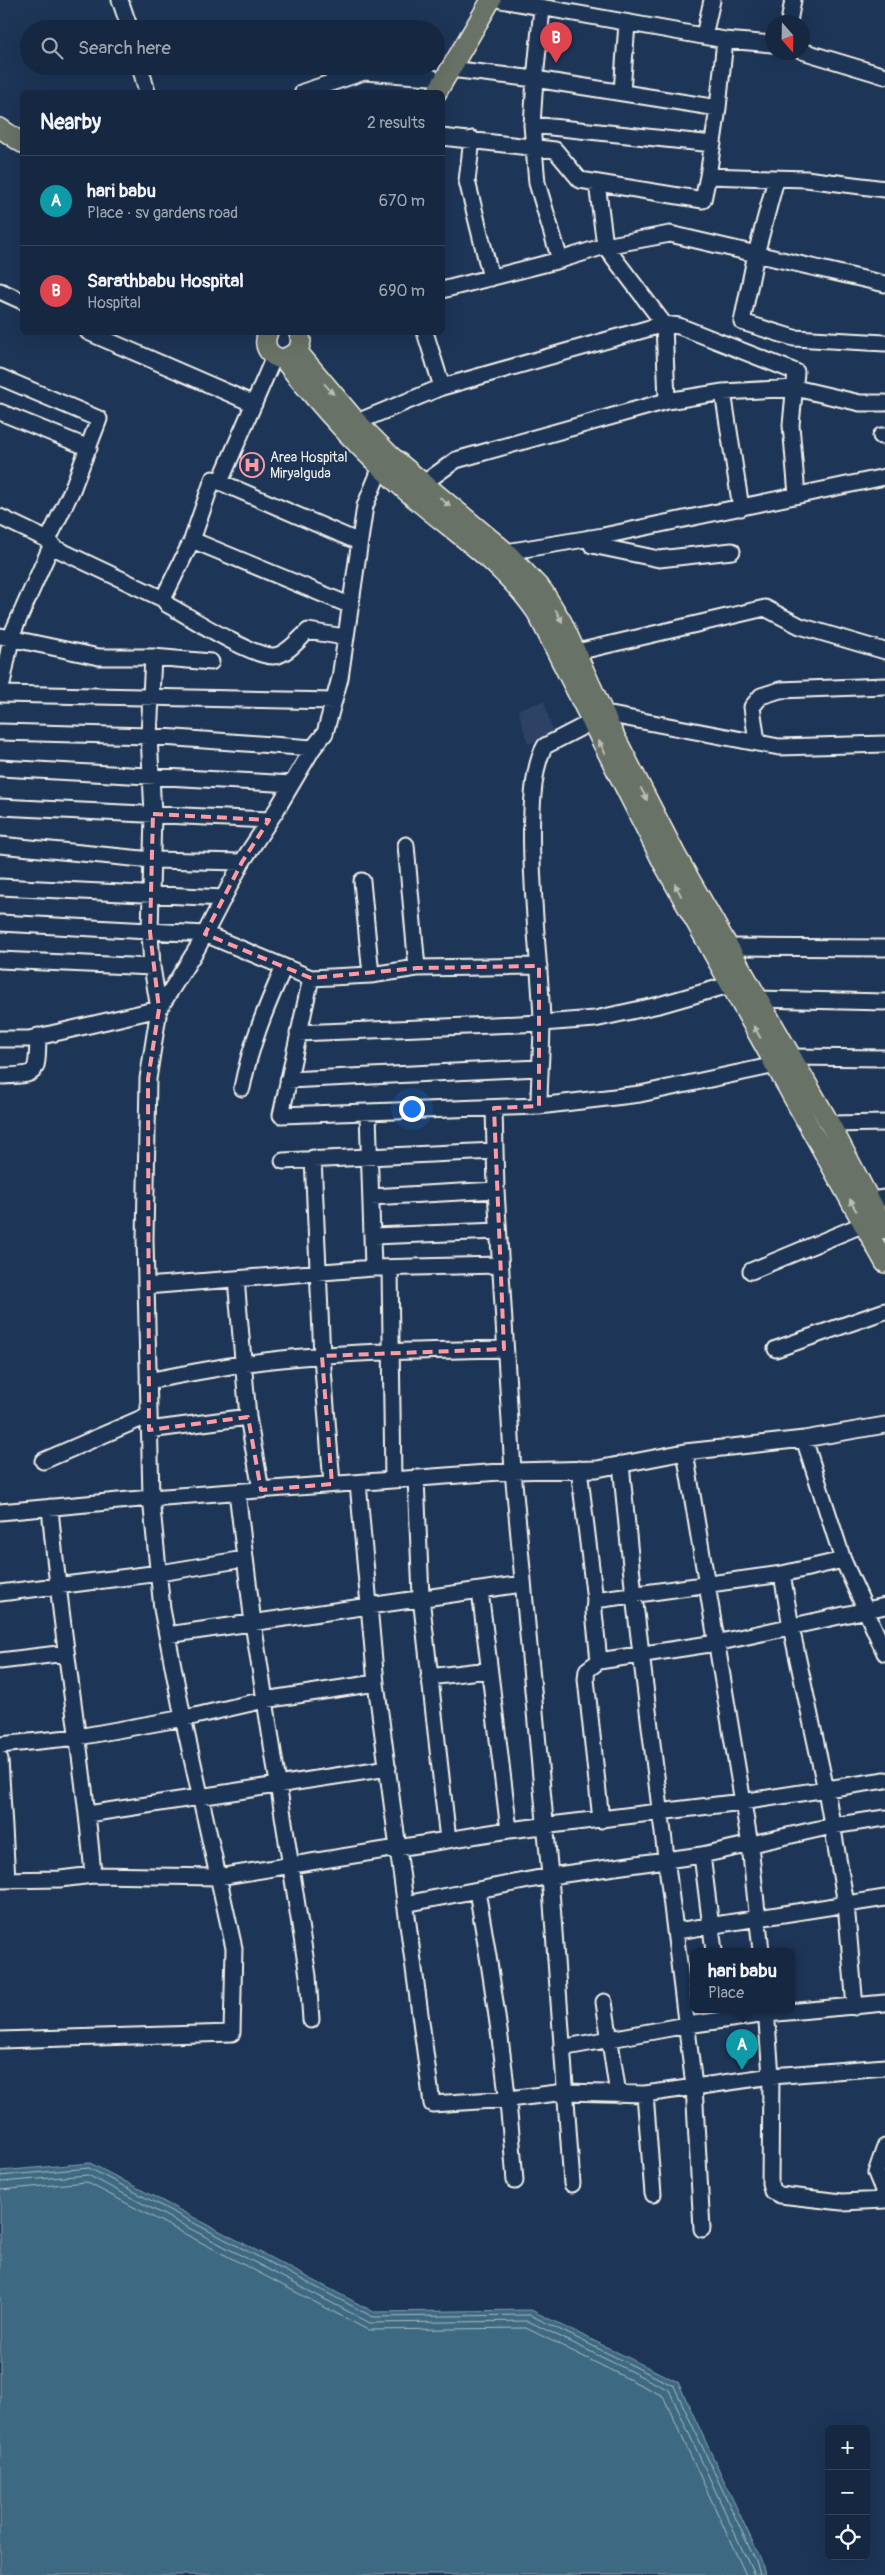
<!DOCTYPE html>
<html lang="en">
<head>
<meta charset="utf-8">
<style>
	:root { --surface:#162841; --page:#23344c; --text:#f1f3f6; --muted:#9ea6b1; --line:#35445a; --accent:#db2777 }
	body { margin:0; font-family:Pangolin,sans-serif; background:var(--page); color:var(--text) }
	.controls { position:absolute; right:15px; bottom:15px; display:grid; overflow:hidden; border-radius:8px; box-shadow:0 5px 20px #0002 }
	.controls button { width:45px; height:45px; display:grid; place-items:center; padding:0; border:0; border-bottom:1px solid var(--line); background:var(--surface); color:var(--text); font:25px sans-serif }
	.compass { position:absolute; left:765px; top:15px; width:45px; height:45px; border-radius:50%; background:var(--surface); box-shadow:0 5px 20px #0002; rotate:160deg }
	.you { position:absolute; left:411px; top:1108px; width:18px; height:18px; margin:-12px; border:4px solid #fff; border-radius:50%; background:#1a73e8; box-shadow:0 0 0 8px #1a73e833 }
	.badge { display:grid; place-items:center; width:32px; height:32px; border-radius:50%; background:var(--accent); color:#fff; font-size:16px; font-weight:700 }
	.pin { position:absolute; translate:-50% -41px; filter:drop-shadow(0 1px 2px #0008) }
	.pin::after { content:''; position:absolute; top:26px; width:18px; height:15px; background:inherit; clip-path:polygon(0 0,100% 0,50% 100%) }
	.popup { position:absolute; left:690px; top:1948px; width:105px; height:65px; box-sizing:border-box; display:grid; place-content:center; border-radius:8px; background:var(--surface); filter:drop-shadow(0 1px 4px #0005); font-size:16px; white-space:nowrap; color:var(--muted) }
	.popup b { font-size:19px; color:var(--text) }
	.popup::after { content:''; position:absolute; left:50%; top:100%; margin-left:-10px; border:10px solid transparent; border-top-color:var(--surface) }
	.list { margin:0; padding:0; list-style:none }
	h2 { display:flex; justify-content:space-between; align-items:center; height:65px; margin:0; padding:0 20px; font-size:21px }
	h2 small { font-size:16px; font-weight:400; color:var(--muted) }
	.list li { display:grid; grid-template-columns:32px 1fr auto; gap:15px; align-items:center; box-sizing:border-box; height:90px; padding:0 20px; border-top:1px solid var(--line) }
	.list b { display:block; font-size:19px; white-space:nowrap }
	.list p { margin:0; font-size:16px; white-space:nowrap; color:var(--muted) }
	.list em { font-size:16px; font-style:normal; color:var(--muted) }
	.icon { flex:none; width:28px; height:28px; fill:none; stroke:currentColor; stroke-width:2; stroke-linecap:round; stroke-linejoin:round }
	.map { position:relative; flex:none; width:885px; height:2575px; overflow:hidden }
	.search { position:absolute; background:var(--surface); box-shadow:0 5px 20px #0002; left:20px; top:20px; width:425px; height:55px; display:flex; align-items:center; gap:12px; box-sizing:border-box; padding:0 18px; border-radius:28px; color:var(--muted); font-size:19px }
	.panel { position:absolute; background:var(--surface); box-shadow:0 5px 20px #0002; left:20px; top:90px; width:425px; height:245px; border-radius:8px }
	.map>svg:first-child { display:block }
</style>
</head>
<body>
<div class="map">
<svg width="885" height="2575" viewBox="0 0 885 2575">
	<rect width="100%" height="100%" fill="#1d3557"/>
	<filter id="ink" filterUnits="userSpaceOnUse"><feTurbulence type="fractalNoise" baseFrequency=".02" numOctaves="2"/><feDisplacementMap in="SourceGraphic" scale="10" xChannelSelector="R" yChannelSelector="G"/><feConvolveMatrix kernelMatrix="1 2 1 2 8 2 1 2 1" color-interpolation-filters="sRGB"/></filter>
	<g filter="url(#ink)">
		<path fill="#2d4266" d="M544,701L554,736L528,744L518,709Z"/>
		<path fill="#3e6a82" stroke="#87a0ab" d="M90,2163L374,2312L531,2310L678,2382L762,2562L765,2575H0V2171Z"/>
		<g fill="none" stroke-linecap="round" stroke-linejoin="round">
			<path stroke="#abbbbf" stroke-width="1" d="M0,2176L89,2168L373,2317L530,2315L674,2386L757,2564L760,2575
				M0,2182L88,2175L370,2323L528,2321L669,2390L754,2575
				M0,2190L86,2182L368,2330L526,2328L663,2396L746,2575"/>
			<defs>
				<path id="minor" d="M120,0L130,29
					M501,0L725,40L718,108L535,79L542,8
					M789,22L793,0
					M704,36L712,0
					M725,40L772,44
					M802,51L885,76
					M140,66L147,92
					M303,92L364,72L431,77
					M622,92L627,23
					M718,108L708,176L806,179L885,189
					M532,125L713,144
					M442,137L555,150L580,180L703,200L708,176
					M472,139L467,181L491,278
					M776,179L756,254L742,322L794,338L885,343
					M597,183L605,246L664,324L667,401
					M560,260L605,246L670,234L885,284
					M442,290L560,260L537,183L532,125L535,79L450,69
					M0,291L22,301
					M88,332L254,404
					M425,332L442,387
					M0,377L99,419L72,490L48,540
					M723,392L741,508
					M0,412L89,448
					M357,422L442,387L664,324L679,326L796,372L791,425L797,495
					M881,436H885
					M220,482L274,357
					M424,483L456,460L667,401L723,392L795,388L860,403H885
					M0,517L48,540L55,548L163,599L168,605C190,617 250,656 273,656C286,656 299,639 308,631L344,637
					M589,538L592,545L659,559L732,551
					M192,540L349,605
					M506,552L603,536L885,477
					M163,599L192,540L213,479L359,542
					M0,636L99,657H153L211,662
					M577,652L765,608L800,626L885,651
					M0,694L334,701
					M0,694L12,634L52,544
					M0,732L149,736L313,748
					M757,742L752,707L761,696L780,690L885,686
					M0,768L292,784
					M0,807L269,820
					M0,845L152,860L242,862
					M406,845L417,968
					M362,881L371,975
					M0,887L224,898
					M0,923L205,934L311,978L371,975L417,968L539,966
					M727,947L885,948
					M0,960L152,967
					M311,978L281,1115L539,1106L640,1094L776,1065
					M757,999L885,1002
					M298,1033L542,1023L595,1019L659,1005L729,985
					M0,1039H29L159,1009L152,967L150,932L153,814L149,736L153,657
					M791,1057L885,1058
					M0,1076C39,1075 37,1076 38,1036
					M288,1080L539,1068
					M242,1088C250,1046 266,1007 284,967
					M539,1106C539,1078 542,1050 542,1022C541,963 517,791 545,746L605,715H611L779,747L885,744
					M494,1108L496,1190
					M368,1113L373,1268
					M830,1124L885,1123
					M313,1158L322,1356L332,1484
					M283,1161L495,1151
					M371,1197L496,1190L513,1471L550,1876L572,2184
					M870,1200L885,1198
					M373,1236L498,1231
					M390,1269L393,1480
					M751,1271L864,1224
					M236,1279L248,1417L261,1490
					M146,1286L373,1268L500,1265
					M776,1349L885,1311
					M148,1381C179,1375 211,1369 242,1364C329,1351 417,1351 504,1349
					M149,1430L248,1417
					M804,1439L843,1560L885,1653
					M685,1452L750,1845L761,1951
					M43,1461L149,1415
					M621,1464L634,1596L694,2086L702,2229
					M579,1469L595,1600L594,1612L599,1661
					M416,1478L421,1597L448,1840
					M358,1483L376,1683L432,2104L509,2099L565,2092L645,2094L772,2076L885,2067
					M237,1492L253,1623L308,1976L311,2020
					M50,1507C60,1630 83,1752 93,1875
					M0,1512L151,1498L513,1471L597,1469L685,1452L804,1439L885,1425
					M782,1574L791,1627L826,1790L846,1904L855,2007
					M480,1591L509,1830
					M0,1593L160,1573L244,1559
					M595,1600L782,1574L843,1560
					M167,1635L522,1584
					M0,1661L66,1653
					M429,1677L488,1670
					M0,1745L78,1737L195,1716L264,1700L376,1683
					M0,1759L7,1879
					M88,1814L388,1768
					M601,1820L586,1679L587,1670L599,1661L716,1643L885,1606
					M702,1855L714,1951
					M0,1880L60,1879L93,1875L218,1877L509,1830L742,1802L885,1780
					M477,1891C494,1987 508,2083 515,2181
					M405,1904L550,1876L702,1855L832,1826L885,1818
					M677,1931L885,1898
					M604,2002L618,2094
					M766,2009L771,2076L770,2183L772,2191L780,2195L842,2202L885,2200
					M0,2040L232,2033L234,1948L183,1718L162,1609L151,1498L145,1239L148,1079L159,1009L198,947L242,862L277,809L313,748L325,733L340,678L365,506L381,467L387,461
					M561,2048L687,2025L767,2014L885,2003
					M645,2094L653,2194
					M885,2147L876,2173L885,2195"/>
				<path id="major" d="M437,92L491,0
					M0,128L22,143
					M268,332C262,346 269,357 283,359L298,352L301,341L299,332
					M298,352L357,422L391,456L506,552L543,591L562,622L609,725L677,857L830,1124L885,1229
					M283,359C322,409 365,455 413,497C456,534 505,565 537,613L663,863L885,1263"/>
			</defs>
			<use href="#minor" stroke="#f4f1e8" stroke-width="19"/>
			<use href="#major" stroke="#f4f1e8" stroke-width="22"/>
			<use href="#minor" stroke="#1d3557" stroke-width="15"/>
			<use href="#major" stroke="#697266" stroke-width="19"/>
		</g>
		<defs><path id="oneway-solid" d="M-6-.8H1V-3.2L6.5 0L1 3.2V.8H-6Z" transform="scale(1.25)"/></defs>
		<g fill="#bcbeb4">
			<use href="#oneway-solid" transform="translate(329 389) rotate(49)"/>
			<use href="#oneway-solid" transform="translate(445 502) rotate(41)"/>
			<use href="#oneway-solid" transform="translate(559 616) rotate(62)"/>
			<use href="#oneway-solid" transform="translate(602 747) rotate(-117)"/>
			<use href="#oneway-solid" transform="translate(644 794) rotate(62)"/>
			<use href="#oneway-solid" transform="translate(678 890) rotate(-118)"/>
			<use href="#oneway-solid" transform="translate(757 1032) rotate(-120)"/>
			<use href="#oneway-solid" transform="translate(853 1205) rotate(-119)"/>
		</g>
	</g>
	<path fill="none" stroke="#ff9aa2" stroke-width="4" stroke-dasharray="10 6" stroke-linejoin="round" d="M153,814L269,820L242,862L205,934L311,978L417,968L539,966V1106L494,1108L504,1349L322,1356L332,1484L261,1490L248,1417L149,1430L148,1079L159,1009L150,932Z"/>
	<defs>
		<symbol id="hospital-ring" viewBox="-11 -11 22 22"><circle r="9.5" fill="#1d3557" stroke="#ff9aa2" stroke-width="1.5"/><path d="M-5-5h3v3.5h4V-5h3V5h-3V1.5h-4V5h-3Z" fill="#ff9aa2"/></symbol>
	</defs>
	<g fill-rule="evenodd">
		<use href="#hospital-ring" x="238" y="451" width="28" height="28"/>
	</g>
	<g text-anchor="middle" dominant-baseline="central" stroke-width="4" stroke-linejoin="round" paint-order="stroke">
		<g font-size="14" fill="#f4f1e8" stroke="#1d3557" text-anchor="start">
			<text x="270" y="457">Area Hospital<tspan x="270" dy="16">Miryalguda</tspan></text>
		</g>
	</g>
</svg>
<div class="controls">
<button>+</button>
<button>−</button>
<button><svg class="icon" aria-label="locate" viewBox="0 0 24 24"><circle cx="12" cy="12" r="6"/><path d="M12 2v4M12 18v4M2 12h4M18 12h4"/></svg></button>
</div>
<svg class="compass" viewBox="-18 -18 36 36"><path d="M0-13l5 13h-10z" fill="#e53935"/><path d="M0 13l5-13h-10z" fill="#9ea6b1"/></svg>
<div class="you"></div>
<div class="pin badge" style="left:742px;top:2070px;background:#0f9aa8">A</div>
<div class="popup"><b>hari babu</b>Place</div>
<div class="pin badge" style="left:556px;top:63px;background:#e0444e">B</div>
<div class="search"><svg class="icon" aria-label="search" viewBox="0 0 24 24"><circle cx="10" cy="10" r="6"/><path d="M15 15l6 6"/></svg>Search here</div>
<section class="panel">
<h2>Nearby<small>2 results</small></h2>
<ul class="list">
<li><span class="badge" style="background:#0f9aa8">A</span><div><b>hari babu</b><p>Place · sv gardens road</p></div><em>670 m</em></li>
<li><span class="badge" style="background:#e0444e">B</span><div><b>Sarathbabu Hospital</b><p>Hospital</p></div><em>690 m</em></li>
</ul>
</section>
</div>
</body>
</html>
